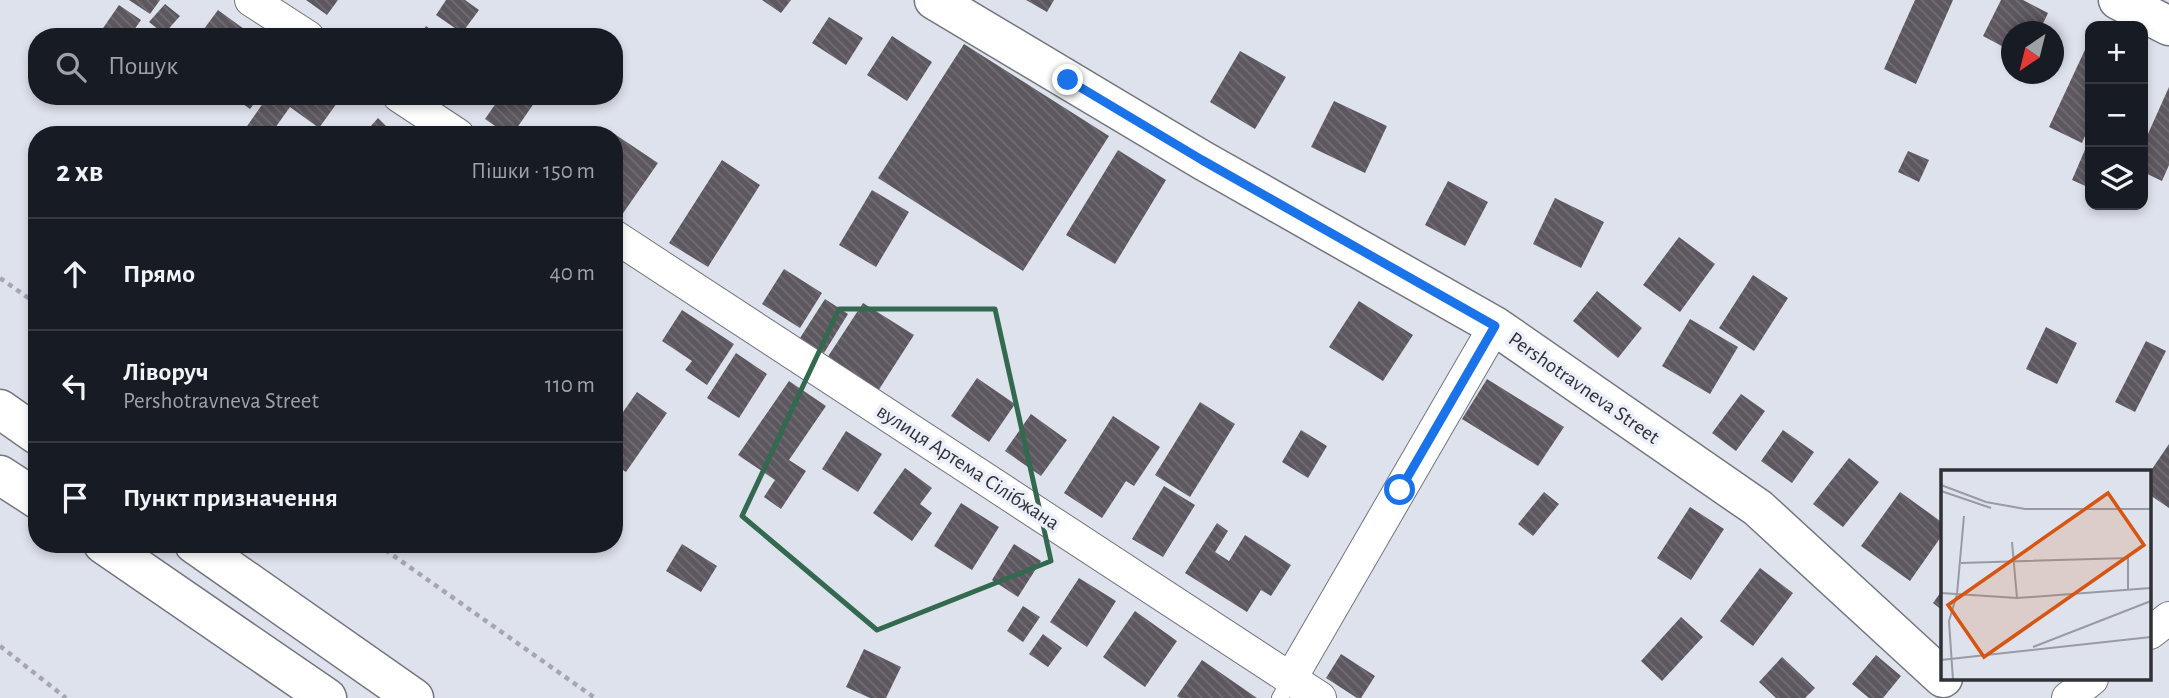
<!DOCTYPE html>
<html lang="uk">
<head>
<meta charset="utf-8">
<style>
	:root { --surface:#171b24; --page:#20242c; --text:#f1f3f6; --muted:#9ea1a6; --line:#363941 }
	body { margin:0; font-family:"Alegreya Sans",sans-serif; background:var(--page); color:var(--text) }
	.controls { position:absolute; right:21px; top:21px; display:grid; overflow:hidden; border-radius:14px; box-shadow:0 4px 10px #0003 }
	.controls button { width:63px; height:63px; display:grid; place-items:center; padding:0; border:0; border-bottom:2px solid var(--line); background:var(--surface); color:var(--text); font:35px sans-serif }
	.compass { position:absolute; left:2001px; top:21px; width:63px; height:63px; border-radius:50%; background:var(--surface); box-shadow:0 4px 10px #0003; rotate:215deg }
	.stop { position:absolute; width:21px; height:21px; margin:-16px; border:5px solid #1a73e8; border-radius:50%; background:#fff }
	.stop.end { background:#1a73e8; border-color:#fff; box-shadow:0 2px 7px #0008 }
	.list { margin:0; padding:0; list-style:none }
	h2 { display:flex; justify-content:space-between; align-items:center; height:91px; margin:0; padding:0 28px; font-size:30px }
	h2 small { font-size:23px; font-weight:400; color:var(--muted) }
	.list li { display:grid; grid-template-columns:46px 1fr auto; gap:21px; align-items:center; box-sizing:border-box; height:112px; padding:0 28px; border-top:2px solid var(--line) }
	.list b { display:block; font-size:26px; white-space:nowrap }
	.list p { margin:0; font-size:23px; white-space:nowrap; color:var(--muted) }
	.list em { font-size:23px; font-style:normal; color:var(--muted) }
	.icon { flex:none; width:38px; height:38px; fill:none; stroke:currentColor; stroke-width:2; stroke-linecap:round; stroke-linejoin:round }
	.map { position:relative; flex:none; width:2169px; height:698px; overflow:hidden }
	.search { position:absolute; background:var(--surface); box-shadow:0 4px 10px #0003; left:28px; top:28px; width:595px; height:77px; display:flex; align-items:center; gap:18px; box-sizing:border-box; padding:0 24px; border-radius:28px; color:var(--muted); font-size:26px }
	.panel { position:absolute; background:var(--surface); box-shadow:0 4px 10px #0003; left:28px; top:126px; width:595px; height:427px; border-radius:28px }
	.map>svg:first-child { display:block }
</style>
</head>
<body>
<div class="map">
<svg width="2169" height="698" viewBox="0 0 2169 698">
	<defs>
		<pattern id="building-back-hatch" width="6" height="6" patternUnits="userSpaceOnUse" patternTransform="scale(1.75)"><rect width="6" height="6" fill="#5d585f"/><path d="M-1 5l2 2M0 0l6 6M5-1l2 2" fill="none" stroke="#716d73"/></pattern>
	</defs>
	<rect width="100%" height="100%" fill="#dee2ec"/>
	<path fill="url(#building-back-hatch)" d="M129,0H160L150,14Z
		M306,0H338L327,15Z
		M446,0H465L479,10L462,33L436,15Z
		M762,0H791L781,13Z
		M1026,0H1054L1047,12Z
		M1915,0H1953L1916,84L1884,69Z
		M2001,0H2023L2048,13L2039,32H2011V51L1983,36Z
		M165,4L180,16L164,34L149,22Z
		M119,5L141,20L129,37H103L99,34Z
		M218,10L255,37H198Z
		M829,17L863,38L846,65L812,43Z
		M426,26L441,37H418Z
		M892,36L932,62L907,101L867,75Z
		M2090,39V124L2082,143L2049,127Z
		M964,44L1109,136L1023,271L878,178Z
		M1240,51L1286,77L1255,129L1210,102Z
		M2169,87V165L2162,181L2143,172V145Z
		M232,96H260L250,109Z
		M268,96H342L319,128L290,107L270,135H247L243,132Z
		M501,96H539L512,135H508L485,119Z
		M1334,101L1387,126L1365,173L1311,147Z
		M378,118L395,135H363Z
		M607,129L658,163L619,219L614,216V135H603Z
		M2090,138V188L2072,180Z
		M1118,150L1166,180L1115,264L1066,235Z
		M1908,151L1929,160L1919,182L1898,172Z
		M722,160L760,185L708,267L669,243Z
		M1448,181L1488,202L1465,246L1425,225Z
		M872,190L909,212L876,267L839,245Z
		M1555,198L1604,222L1581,268L1533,244Z
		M1679,237L1715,264L1680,312L1643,285Z
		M784,269L822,293L800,328L762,304Z
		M1753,275L1788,298L1754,351L1719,328Z
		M1597,291L1642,328L1618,358L1573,321Z
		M825,299L848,314L824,353L800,338Z
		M1359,301L1413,335L1383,381L1329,347Z
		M863,303L914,335L878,391L827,358Z
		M682,310L734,344L707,385L685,370L692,361L662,341Z
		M1690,319L1738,347L1710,394L1662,366Z
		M2046,327L2077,343L2057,384L2026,369Z
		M2146,341L2166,351L2135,412L2115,402Z
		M736,353L767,374L739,418L707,398Z
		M977,378L1015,404L989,442L951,416Z
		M1487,379L1564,427L1538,466L1462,419Z
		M789,381L826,406L789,460L806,471L781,509L764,497L775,480L738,455Z
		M637,392L667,413L626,472L614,464V425Z
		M1741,394L1765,411L1736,451L1712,433Z
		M1200,402L1235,424L1190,497L1155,475Z
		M1031,414L1067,440L1041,476L1005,451Z
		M1113,416L1160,447L1134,486L1126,481L1102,518L1064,493Z
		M1301,430L1327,446L1308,478L1282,462Z
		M1783,430L1814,452L1792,483L1761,461Z
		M846,431L882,454L858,492L822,469Z
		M2169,444V508L2150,495V472Z
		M1849,458L1879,482L1843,527L1813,504Z
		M905,468L932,488L920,504L932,513L912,541L873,513Z
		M1164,486L1195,505L1163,557L1132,539Z
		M1544,492L1559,504L1533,536L1518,524Z
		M1900,492L1943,523V534L1910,581L1861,546Z
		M961,503L999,527L972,570L934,546Z
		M1690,507L1724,529L1691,580L1657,558Z
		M1217,523L1228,531L1215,552L1229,561L1245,535L1291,565L1271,596L1261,590L1247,612L1185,573Z
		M682,544L717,566L701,592L666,571Z
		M1014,544L1041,561L1018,597L992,580Z
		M1760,568L1793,593L1753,646L1720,621Z
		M1079,578L1116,601L1087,647L1050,622Z
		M1943,589V611L1933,603Z
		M1023,606L1040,617L1023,642L1007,631Z
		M1135,611L1177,641L1145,687L1103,657Z
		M1681,617L1703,637L1662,681L1641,661Z
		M1043,634L1062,648L1048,667L1029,654Z
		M864,649L901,667L886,698H870L846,687Z
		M1341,654L1375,676L1361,698H1357L1326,678Z
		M1876,655L1901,676L1883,698H1869L1852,684Z
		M1782,657L1815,688L1805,698H1776L1759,682Z
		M1202,660L1257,698H1180L1177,696Z"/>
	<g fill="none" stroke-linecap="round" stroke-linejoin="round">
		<defs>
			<path id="lane" d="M1280,698L1291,678"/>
			<path id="street" d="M251,0L308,37
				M399,96L458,135
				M614,236L1320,698
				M2150,633L2169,618
				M1291,678L1495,326
				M2068,698L2092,679"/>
			<path id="secondary" d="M934,0L1202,160L1495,326L1758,508L1943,678
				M2118,0L2169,26"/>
			<path id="highway" d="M0,409L37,435
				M0,475L37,499
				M103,544L327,698
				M194,544L414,698"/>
		</defs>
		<use href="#lane" stroke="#73767e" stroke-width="18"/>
		<use href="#street" stroke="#73767e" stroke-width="34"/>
		<use href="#secondary" stroke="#73767e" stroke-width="41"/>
		<use href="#highway" stroke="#73767e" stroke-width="41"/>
		<path stroke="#a4a7af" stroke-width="4.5" stroke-dasharray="5 5" stroke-linecap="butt" d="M0,278L37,304
			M377,544L595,698
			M0,646L66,698"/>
		<use href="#lane" stroke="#fff" stroke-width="16"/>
		<use href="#street" stroke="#fff" stroke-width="32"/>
		<use href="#secondary" stroke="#fff" stroke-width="38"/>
		<use href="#highway" stroke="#fff" stroke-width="38"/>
	</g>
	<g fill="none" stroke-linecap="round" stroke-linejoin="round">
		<path stroke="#1a73e8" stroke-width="9" d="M1068,80L1202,160L1495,326L1400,490"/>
	</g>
	<path fill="none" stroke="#32694f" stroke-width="5" stroke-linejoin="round" d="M839,309H995L1051,561L877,630L742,516Z"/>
	<g text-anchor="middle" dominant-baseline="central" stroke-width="7" stroke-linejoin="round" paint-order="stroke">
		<g font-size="21" fill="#303135" stroke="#ebeff9">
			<text transform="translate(1584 388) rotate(35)">Pershotravneva Street</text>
			<text transform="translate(968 467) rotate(33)">вулиця Артема Сілібжана</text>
		</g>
	</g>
	<g transform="translate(1941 470)">
		<rect width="210" height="210" fill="#dee2ec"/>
		<path fill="none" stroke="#989ba3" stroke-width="2" d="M0,15L45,32L84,39H210M0,21L50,38M71,72L76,128M20,93L187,88V119M0,123L76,128L210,118M92,177L210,131M0,190L210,167M12,210L8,151L16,124L23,46"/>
		<path fill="#d65510" fill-opacity="0.15" stroke="#d65510" stroke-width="3.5" d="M167,23L203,75L43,187L7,135Z"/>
		<rect width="210" height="210" fill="none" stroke="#303135" stroke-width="3.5"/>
	</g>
</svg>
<div class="controls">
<button>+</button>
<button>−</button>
<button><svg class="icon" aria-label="layers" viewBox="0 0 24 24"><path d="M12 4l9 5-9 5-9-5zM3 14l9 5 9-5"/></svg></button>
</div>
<svg class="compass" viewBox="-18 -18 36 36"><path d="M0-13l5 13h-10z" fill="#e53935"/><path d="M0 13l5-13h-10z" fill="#9ea1a6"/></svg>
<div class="stop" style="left:1400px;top:490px"></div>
<div class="stop end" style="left:1068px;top:80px"></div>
<div class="search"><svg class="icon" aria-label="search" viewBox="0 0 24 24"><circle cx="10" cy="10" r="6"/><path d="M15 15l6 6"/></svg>Пошук</div>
<section class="panel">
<h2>2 хв<small>Пішки · 150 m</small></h2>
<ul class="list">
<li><svg class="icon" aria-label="ahead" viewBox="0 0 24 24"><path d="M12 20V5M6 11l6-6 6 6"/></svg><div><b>Прямо</b></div><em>40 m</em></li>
<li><svg class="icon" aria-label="left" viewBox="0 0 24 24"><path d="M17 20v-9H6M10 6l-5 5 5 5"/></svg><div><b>Ліворуч</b><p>Pershotravneva Street</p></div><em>110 m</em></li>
<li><svg class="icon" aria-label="arrive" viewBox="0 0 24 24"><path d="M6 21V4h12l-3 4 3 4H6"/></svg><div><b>Пункт призначення</b></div></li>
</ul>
</section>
</div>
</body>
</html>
